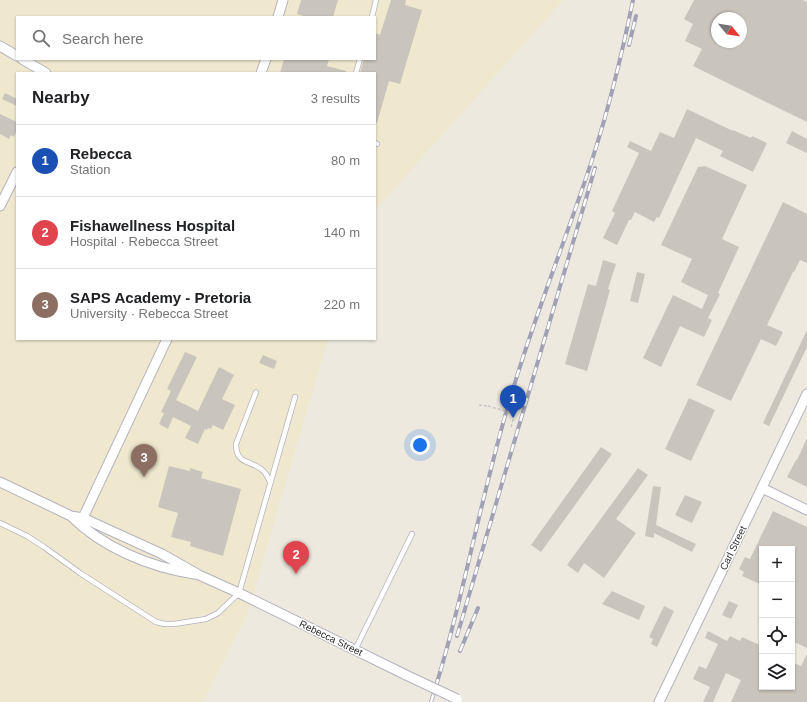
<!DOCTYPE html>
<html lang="en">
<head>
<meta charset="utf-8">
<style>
	:root { --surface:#fff; --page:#f6f6f6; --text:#202124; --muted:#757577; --line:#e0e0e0; --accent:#111827 }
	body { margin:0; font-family:Arial,sans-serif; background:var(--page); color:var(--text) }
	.controls { position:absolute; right:12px; bottom:12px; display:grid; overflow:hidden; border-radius:0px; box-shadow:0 1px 3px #0004 }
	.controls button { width:36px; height:36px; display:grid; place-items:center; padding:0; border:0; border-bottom:1px solid var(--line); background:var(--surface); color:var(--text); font:20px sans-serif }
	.compass { position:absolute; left:711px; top:12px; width:36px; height:36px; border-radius:50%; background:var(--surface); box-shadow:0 1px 3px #0004; rotate:120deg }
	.you { position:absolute; left:420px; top:445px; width:14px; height:14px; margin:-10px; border:3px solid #fff; border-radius:50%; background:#1a73e8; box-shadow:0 0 0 6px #1a73e833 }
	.badge { display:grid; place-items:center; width:26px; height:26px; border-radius:50%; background:var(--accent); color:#fff; font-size:13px; font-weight:700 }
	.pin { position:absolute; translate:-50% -33px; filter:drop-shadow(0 1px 2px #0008) }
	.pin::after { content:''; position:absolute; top:21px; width:14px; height:12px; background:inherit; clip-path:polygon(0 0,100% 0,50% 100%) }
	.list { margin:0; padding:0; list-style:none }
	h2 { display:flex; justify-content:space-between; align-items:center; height:52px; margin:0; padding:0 16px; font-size:17px }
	h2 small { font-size:13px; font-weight:400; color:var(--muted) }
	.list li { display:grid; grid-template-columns:26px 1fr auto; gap:12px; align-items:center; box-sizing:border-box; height:72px; padding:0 16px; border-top:1px solid var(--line) }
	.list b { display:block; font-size:15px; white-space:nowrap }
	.list p { margin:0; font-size:13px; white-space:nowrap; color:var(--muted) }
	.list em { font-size:13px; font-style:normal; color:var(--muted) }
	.icon { flex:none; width:22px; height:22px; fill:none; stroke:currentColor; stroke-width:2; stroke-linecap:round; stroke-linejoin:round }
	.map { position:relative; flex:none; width:807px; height:702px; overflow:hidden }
	.search { position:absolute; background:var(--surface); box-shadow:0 1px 3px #0004; left:16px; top:16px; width:360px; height:44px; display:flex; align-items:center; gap:10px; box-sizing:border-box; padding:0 14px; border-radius:0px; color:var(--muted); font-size:15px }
	.panel { position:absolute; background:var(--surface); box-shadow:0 1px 3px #0004; left:16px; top:72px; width:360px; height:268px; border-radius:0px }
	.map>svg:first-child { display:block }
</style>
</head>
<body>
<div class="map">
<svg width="807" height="702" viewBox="0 0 807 702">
	<rect width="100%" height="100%" fill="#ede9de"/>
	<path fill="#efe8ce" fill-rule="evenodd" d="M0,0H563L375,210V73H17V339H328L247,615L203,702H0ZM17,17H375V59H17Z"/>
	<path fill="#c9c5bd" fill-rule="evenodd" d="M301,0H338L333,17H307L297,14Z
		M391,0H406L405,5L422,10L400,84L389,81L377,123H375V73H360L364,59H375V33L380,35Z
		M694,0H803L807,2V122L693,66L702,49L685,41L693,24L684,19ZM717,18H741V42H717Z
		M284,59H329L327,66L346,71V73H280Z
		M5,93L17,99V106L2,99Z
		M687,109L733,131V130L751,138L752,136L767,143L753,172L720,156L723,151L696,138L659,218L657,217L654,222L635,212L631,220H629L617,245L603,238L615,213L612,211L639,153L627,147L630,141L651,151L660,132L674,138Z
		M0,114L17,122V130L14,137L11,135L9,139L0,134Z
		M792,131L807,139V153L786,143Z
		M705,166L747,185L722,239L739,247L718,293L720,294L708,318L712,320L704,337L680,326L661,367L643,358L673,295L702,309L708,295L681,282L692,259L661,245L698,167Z
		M783,202L807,214V263L800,260L794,272H793L767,325L783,332L776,346L761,339L731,401L696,385Z
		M603,260L616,264L608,289L610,290L587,371L565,364L588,284L596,286Z
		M637,272L645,274L638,303L630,301Z
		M807,330V347L769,426L763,423Z
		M185,352L197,357L176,400L198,411L219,367L234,375L222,399L235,405L223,430L213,425L211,429L208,428L207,430L205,429L198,444L185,438L191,426L173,417L168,429L159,424L164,413L161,412L171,391L167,389Z
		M263,355L277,361L274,369L259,363Z
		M689,398L715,410L691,461L665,449Z
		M807,438V487L787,477L796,460H797Z
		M601,447L612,454L541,552L531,545Z
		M169,466L190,471V468L203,472L201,478L241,489L223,556L190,546L191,542L171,537L178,513L158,507Z
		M638,468L648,475L616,519L636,533L604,578L584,563L578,573L567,565Z
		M653,486L661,487L656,525L696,544L692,552L654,533V538L645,536Z
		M685,495L702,502L692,523L675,515Z
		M773,511L807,527V648L792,641V549H762V585L742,576L744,572L739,569L745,557L750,559Z
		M612,591L645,606L639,620L602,604Z
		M729,601L738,605L731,619L722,615Z
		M664,606L674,611L657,647L651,644L653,639L649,637Z
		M708,631L727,641L730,636L740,641L742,637L762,646V687H792V662L801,666L807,654V702H731L741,680L726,673L713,702H703L710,687L693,679L699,666L706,669L718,644L705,638Z"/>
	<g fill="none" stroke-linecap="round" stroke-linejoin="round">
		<defs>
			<path id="service" d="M372,17L376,0
				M356,73L360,59
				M375,143L377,144
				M256,392L236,444C236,464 249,460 261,469C265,472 268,477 270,482
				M0,523L27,536L44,547L80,573L156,622L165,624H174L206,619L218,613L239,593L295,397
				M355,650L412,534"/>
			<path id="minor" d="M278,17L283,0
				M0,46L17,56
				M22,59L46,73
				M261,73L266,59
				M0,206L17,172
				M0,482L71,516C103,548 150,567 194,574
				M762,488L807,510
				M71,516L83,518L162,554L199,575L239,593L406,675
				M81,522L167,339
				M659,702L807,394"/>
		</defs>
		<use href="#service" stroke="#b2b2bf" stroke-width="6"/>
		<use href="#minor" stroke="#b2b2bf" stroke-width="11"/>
		<path stroke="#c8c8c8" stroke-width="1.5" stroke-dasharray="3 2" stroke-linecap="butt" d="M479,405L488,406
			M511,427L518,402"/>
		<use href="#service" stroke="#fff" stroke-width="4.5"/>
		<use href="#minor" stroke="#fff" stroke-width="9"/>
		<defs>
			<path id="rail" d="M629,45L636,16
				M457,636L595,168
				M460,651L478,608
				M431,702C464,599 481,492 513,389C536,312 567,237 592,160C609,108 622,54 633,0"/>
		</defs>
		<use href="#rail" stroke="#a0a1b6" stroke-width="4"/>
		<use href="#rail" stroke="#fff" stroke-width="2.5" stroke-dasharray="8" stroke-linecap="butt"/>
		<defs>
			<path id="minor-bridge" d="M406,675L457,699"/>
		</defs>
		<use href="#minor-bridge" stroke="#b2b2bf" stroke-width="11" stroke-linecap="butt"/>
		<path stroke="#c8c8c8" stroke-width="1.5" stroke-dasharray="3 2" stroke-linecap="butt" d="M488,406L515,414"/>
		<use href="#minor-bridge" stroke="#fff" stroke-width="9"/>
	</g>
	<g text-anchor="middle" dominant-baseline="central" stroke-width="3" stroke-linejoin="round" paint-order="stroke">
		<g font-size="10" fill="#2c2c2c" stroke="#fff">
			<text transform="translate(733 548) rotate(-64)">Carl Street</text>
			<text transform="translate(331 638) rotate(26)">Rebecca Street</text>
		</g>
	</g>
</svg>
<div class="controls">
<button>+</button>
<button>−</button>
<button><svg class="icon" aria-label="locate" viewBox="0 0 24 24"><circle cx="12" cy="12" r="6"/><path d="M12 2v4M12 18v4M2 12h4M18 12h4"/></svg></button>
<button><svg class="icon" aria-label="layers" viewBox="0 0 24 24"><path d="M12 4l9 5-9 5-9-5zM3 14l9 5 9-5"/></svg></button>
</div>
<svg class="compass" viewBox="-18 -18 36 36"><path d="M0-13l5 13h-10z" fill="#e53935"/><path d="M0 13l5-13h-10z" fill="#757577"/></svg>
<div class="you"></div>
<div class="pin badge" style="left:513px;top:418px;background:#1a4fb4">1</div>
<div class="pin badge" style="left:296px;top:574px;background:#e0444e">2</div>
<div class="pin badge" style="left:144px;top:477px;background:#8d6e63">3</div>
<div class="search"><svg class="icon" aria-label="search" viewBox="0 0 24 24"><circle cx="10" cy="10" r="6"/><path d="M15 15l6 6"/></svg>Search here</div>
<section class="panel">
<h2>Nearby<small>3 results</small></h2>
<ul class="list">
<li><span class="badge" style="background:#1a4fb4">1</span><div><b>Rebecca</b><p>Station</p></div><em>80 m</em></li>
<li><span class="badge" style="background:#e0444e">2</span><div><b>Fishawellness Hospital</b><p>Hospital · Rebecca Street</p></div><em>140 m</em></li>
<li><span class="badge" style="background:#8d6e63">3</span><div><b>SAPS Academy - Pretoria</b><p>University · Rebecca Street</p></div><em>220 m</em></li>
</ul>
</section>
</div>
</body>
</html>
